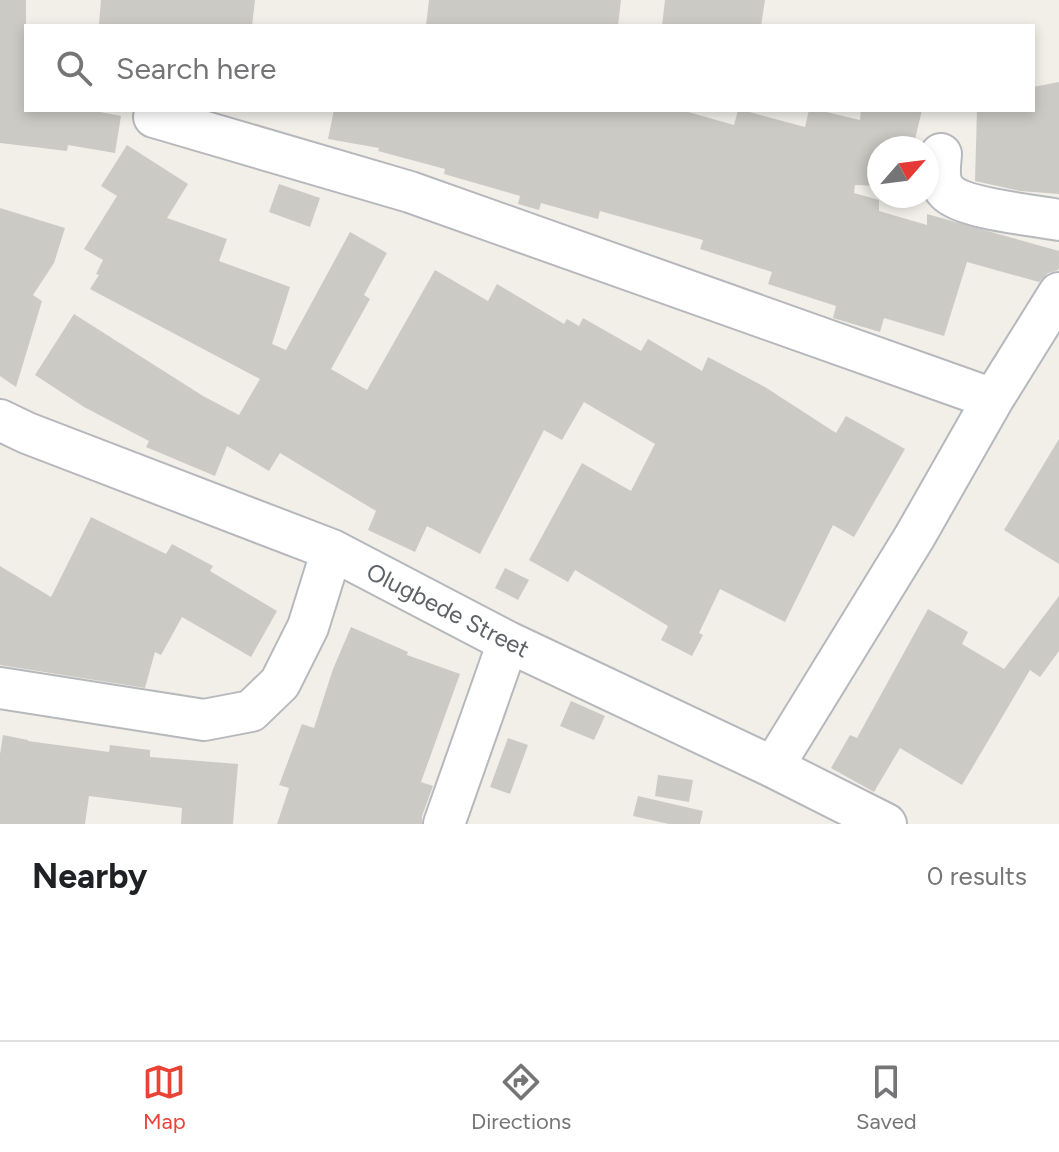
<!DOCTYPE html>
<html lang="en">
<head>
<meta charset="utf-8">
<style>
	:root { --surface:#fff; --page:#f6f6f6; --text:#202124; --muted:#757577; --line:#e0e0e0; --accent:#ea4335 }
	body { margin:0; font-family:Figtree,sans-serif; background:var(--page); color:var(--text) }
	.compass { position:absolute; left:867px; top:136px; width:72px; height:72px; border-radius:50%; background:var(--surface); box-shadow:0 4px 12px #0003; rotate:62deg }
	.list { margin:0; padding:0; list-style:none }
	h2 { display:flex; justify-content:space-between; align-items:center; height:104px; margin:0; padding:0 32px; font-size:34px }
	h2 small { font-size:26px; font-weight:400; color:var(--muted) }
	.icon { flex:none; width:44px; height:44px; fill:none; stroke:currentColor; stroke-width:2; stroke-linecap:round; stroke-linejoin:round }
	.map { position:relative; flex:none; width:1059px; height:824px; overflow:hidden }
	.search { position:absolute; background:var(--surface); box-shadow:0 4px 12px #0003; left:24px; right:24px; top:24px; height:88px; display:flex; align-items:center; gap:20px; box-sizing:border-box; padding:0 28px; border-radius:0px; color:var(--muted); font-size:30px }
	.sheet { height:216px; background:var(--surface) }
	nav { display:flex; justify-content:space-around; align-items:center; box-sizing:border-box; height:112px; border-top:2px solid var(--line); background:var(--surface); font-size:22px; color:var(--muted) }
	nav a { display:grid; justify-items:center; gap:4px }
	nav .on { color:var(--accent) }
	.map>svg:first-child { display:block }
</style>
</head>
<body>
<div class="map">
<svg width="1059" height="824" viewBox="0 0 1059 824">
	<rect width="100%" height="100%" fill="#f1efe8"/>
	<path fill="#cccac5" d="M0,0H26V110H89L121,116L115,153L68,145L67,151L0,143Z
		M101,0H255L252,26H116L99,24Z
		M429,0H621L618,26H426Z
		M665,0H765L761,26H662Z
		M1059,82V194L1020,191L975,181L977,110H1033V87Z
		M334,110H681L734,125L738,110H742L805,127L809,110H818L860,120L861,110H922L913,148H879V186L855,185L854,193L879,200V211L927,225V214L1059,251V268L1058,270L1048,273L1039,282L967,262L944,336L884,318L880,332L833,318L836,306L768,284L772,272L700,249L703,240L600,211L598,219L541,203L539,210L518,204L520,196L444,174L445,169L378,151L379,148L328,139Z
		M127,145L188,184L167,218L227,239L219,261L290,287L272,344L286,350L350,232L387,253L364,295L370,299L331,369L367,390L435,270L488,301L497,284L564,324L567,319L579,326L583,318L641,351L648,339L702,371L708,357L765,387L836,433L846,416L905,449L854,537L833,525L785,622L720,589L699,633L703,635L692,656L661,640L668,626L575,570L568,582L529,560L582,463L631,491L655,444L584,402L562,440L544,430L480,554L427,526L415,552L368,530L376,511L280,453L269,471L227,446L215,476L146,447L149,441L84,407L35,375L74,314L203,396L239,415L260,379L90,289L99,275L96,274L103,260L84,249L117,196L101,186Z
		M279,184L320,198L310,227L269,212Z
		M0,208L65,228L54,263L33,295L42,301L16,387L0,376Z
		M1059,439V564L1004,530Z
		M91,517L166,554L172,544L213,566L210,571L277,611L251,657L182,617L161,655L155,652L145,688L0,665V566L51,597Z
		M505,568L529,580L518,600L495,588Z
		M1059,596V651L1040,677L1030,670L962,785L900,748L874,792L831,768L850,735L857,738L928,609L968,632L962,644L1004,669Z
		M351,627L408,652L407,655L460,674L421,782L433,786L422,816V824H277L289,788L279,785L302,724L314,728L333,669Z
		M571,701L605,716L594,740L560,726Z
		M3,735L28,740V741L109,752L110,745L150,750V757L238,764L233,824H181L182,808L89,796L85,824H0V754Z
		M508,738L528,745L510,794L490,787Z
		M658,775L693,780L689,802L655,796Z
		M638,796L703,811L700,824H669L633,816Z"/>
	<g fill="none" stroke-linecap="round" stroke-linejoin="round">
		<defs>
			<path id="minor" d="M154,117L410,192L993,399
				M941,154C940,167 937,182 947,192C963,209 1034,215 1059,220
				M0,420L27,433L332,550L508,642L773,767L886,824
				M0,688L204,720L251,711L280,683L308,627L332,550
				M773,767L915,536L993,399L1059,293
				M444,824L508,642"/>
		</defs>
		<use href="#minor" stroke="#b5b8bc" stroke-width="44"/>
		<use href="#minor" stroke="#fff" stroke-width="40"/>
	</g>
	<g text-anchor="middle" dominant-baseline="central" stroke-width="6" stroke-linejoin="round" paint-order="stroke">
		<g font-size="24" fill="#5f6368" stroke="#fff">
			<text transform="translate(448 610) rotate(27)">Olugbede Street</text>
		</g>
	</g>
</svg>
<svg class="compass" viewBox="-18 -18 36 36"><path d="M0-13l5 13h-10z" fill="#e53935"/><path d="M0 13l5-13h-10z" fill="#757577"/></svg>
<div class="search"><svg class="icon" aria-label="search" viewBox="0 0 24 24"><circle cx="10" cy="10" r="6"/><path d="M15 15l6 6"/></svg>Search here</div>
</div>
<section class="sheet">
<h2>Nearby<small>0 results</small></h2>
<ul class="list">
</ul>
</section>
<nav>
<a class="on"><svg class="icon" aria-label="map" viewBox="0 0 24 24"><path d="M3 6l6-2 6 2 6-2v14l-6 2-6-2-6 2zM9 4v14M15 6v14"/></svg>Map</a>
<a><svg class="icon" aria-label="directions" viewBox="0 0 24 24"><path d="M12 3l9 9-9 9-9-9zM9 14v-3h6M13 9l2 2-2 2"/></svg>Directions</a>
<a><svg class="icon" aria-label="saved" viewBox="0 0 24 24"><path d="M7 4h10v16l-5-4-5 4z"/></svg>Saved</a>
</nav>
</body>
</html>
